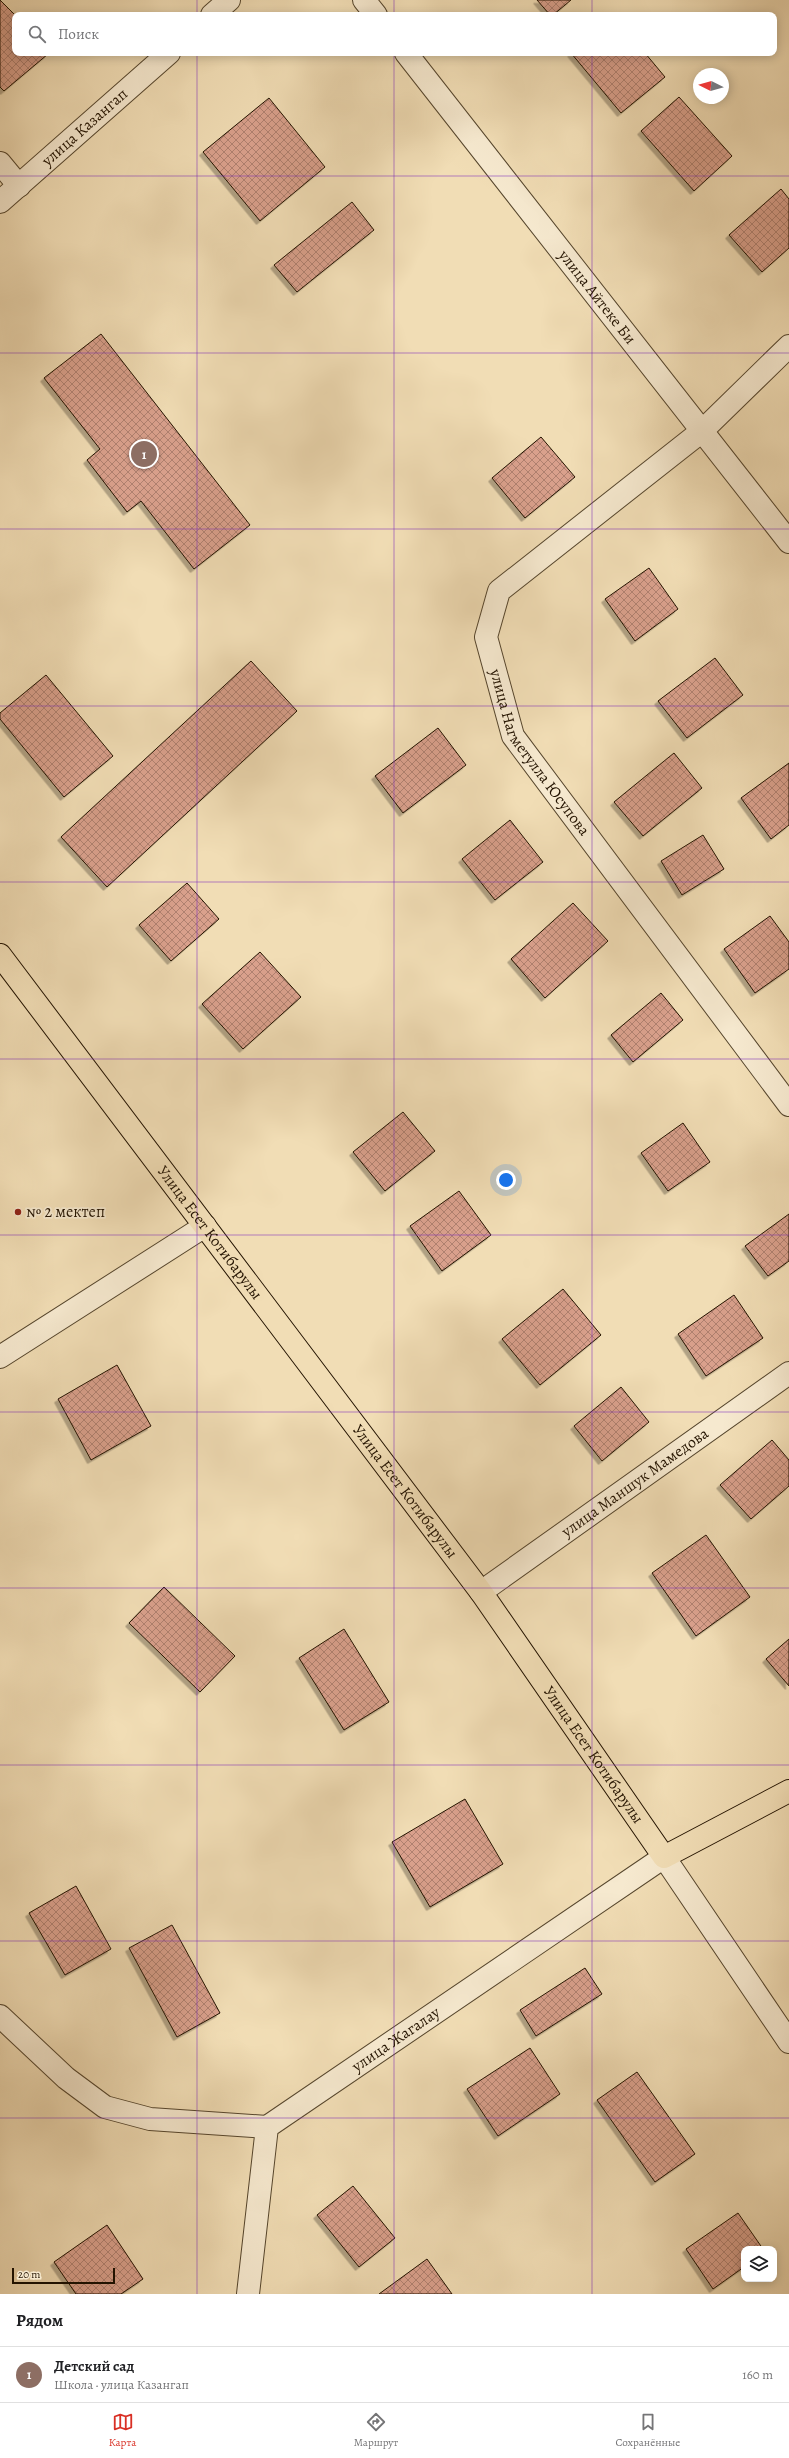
<!DOCTYPE html>
<html lang="ru">
<head>
<meta charset="utf-8">
<style>
	:root { --surface:#fff; --page:#f6f6f6; --text:#202124; --muted:#757577; --line:#e0e0e0; --accent:#d93025 }
	body { margin:0; font-family:Alegreya,serif; background:var(--page); color:var(--text) }
	.controls { position:absolute; right:12px; bottom:12px; display:grid; overflow:hidden; border-radius:8px; box-shadow:0 2px 10px #0003 }
	.controls button { width:36px; height:36px; display:grid; place-items:center; padding:0; border:0; border-bottom:1px solid var(--line); background:var(--surface); color:var(--text); font:20px sans-serif }
	.compass { position:absolute; left:693px; top:68px; width:36px; height:36px; border-radius:50%; background:var(--surface); box-shadow:0 2px 10px #0003; rotate:275deg }
	.scale { position:absolute; left:12px; bottom:10px; width:103px; box-sizing:border-box; padding-left:4px; border:2px solid #231300; border-top:0; font-size:11px; line-height:14px; white-space:nowrap; color:#231300; -webkit-text-stroke:3px #f6e9cf; paint-order:stroke }
	.you { position:absolute; left:506px; top:1180px; width:14px; height:14px; margin:-10px; border:3px solid #fff; border-radius:50%; background:#1a73e8; box-shadow:0 0 0 6px #1a73e833 }
	.badge { display:grid; place-items:center; width:26px; height:26px; border-radius:50%; background:var(--accent); color:#fff; font-size:13px; font-weight:700 }
	.pin { position:absolute; translate:-50% -50%; border:2px solid #fff; box-shadow:0 1px 4px #0006 }
	.list { margin:0; padding:0; list-style:none }
	h2 { display:flex; justify-content:space-between; align-items:center; height:52px; margin:0; padding:0 16px; font-size:17px }
	h2 small { font-size:13px; font-weight:400; color:var(--muted) }
	.list li { display:grid; grid-template-columns:26px 1fr auto; gap:12px; align-items:center; box-sizing:border-box; height:56px; padding:0 16px; border-top:1px solid var(--line) }
	.list b { display:block; font-size:15px; white-space:nowrap }
	.list p { margin:0; font-size:13px; white-space:nowrap; color:var(--muted) }
	.list em { font-size:13px; font-style:normal; color:var(--muted) }
	.icon { flex:none; width:22px; height:22px; fill:none; stroke:currentColor; stroke-width:2; stroke-linecap:round; stroke-linejoin:round }
	.map { position:relative; flex:none; width:789px; height:2294px; overflow:hidden }
	.search { position:absolute; background:var(--surface); box-shadow:0 2px 10px #0003; left:12px; right:12px; top:12px; height:44px; display:flex; align-items:center; gap:10px; box-sizing:border-box; padding:0 14px; border-radius:8px; color:var(--muted); font-size:15px }
	.sheet { height:108px; background:var(--surface) }
	nav { display:flex; justify-content:space-around; align-items:center; box-sizing:border-box; height:56px; border-top:1px solid var(--line); background:var(--surface); font-size:11px; color:var(--muted) }
	nav a { display:grid; justify-items:center; gap:2px }
	nav .on { color:var(--accent) }
	.map>svg:first-child { display:block }
</style>
</head>
<body>
<div class="map">
<svg width="789" height="2294" viewBox="0 0 789 2294">
	<defs>
		<pattern id="building-cross-hatch" width="8" height="8" patternUnits="userSpaceOnUse"><rect width="8" height="8" fill="#d9a08c"/><path d="M0 0l8 8M0 8l8-8" fill="none" stroke="#b08170"/></pattern>
		<filter id="shadow"><feDropShadow dx="-3.5" dy="3.5" stdDeviation="0" flood-color="#0004"/></filter>
	</defs>
	<rect width="100%" height="100%" fill="#f1ddb5"/>
	<filter id="stains"><feTurbulence type="fractalNoise" baseFrequency=".005" numOctaves="4"/><feColorMatrix values="0 0 0 0 .2 0 0 0 0 .09 0 0 0 0 .02 0 0 0 .5 -.17"/></filter>
	<radialGradient id="worn" r=".72"><stop offset=".6" stop-color="#630" stop-opacity="0"/><stop offset="1" stop-color="#630" stop-opacity=".3"/></radialGradient>
	<path fill="url(#building-cross-hatch)" stroke="#231300" filter="url(#shadow)" d="M0,0L15,15V53L48,54L4,91L0,87Z
		M537,0H571L553,15H550Z
		M571,53H645L665,77L621,113Z
		M679,97L732,156L694,191L641,131Z
		M269,98L325,167L260,221L203,152Z
		M781,189L789,199V248L762,272L729,235Z
		M352,202L374,230L297,292L274,265Z
		M101,334L250,525L194,569L141,501L127,512L87,460L100,449L44,378Z
		M541,437L575,477L525,518L492,478Z
		M649,568L678,609L635,641L605,599Z
		M715,658L743,695L687,738L658,701Z
		M251,661L297,711L107,887L61,837Z
		M46,675L113,756L64,797L0,719V713Z
		M438,728L466,765L403,813L375,776Z
		M674,753L702,788L643,836L614,802Z
		M789,763V825L771,839L741,798Z
		M510,820L543,862L495,900L462,859Z
		M703,835L724,869L682,895L661,861Z
		M187,883L219,919L171,961L139,925Z
		M573,903L608,941L545,998L511,959Z
		M770,916L789,942V969L755,993L724,949Z
		M260,952L301,997L243,1049L202,1004Z
		M661,993L683,1020L633,1062L611,1035Z
		M403,1112L435,1151L385,1191L353,1152Z
		M683,1123L710,1162L668,1191L641,1153Z
		M459,1191L491,1235L442,1271L410,1226Z
		M789,1214V1261L768,1276L745,1246Z
		M563,1289L601,1335L540,1385L502,1339Z
		M734,1295L763,1338L706,1376L678,1334Z
		M117,1365L151,1426L91,1460L58,1399Z
		M621,1387L649,1422L602,1461L574,1426Z
		M772,1440L789,1460V1486L751,1519L720,1485Z
		M706,1535L750,1597L696,1636L652,1573Z
		M164,1587L235,1656L200,1692L129,1623Z
		M344,1629L389,1702L344,1730L299,1658Z
		M789,1639V1686L766,1659Z
		M465,1799L503,1864L430,1907L392,1842Z
		M76,1886L111,1949L65,1975L29,1913Z
		M172,1925L220,2013L177,2037L129,1948Z
		M585,1968L602,1994L536,2036L520,2010Z
		M530,2048L560,2094L498,2136L467,2089Z
		M637,2072L695,2154L655,2182L597,2100Z
		M353,2186L395,2238L359,2267L317,2215Z
		M738,2213L763,2249H744V2267L713,2289L686,2249Z
		M107,2225L143,2279L121,2294H76L54,2262Z
		M427,2259L452,2294H379Z"/>
	<g fill="none" stroke-linecap="round" stroke-linejoin="round">
		<defs>
			<g id="minor">
				<path d="M364,0L376,15"/>
				<path d="M212,15L229,0"/>
				<path id="s1" d="M406,53L789,542"/>
				<path d="M0,163L19,186"/>
				<path id="s2" d="M0,202L169,53"/>
				<path id="s3" d="M789,346L702,431L499,591L486,637L513,736L789,1105"/>
				<path d="M0,1357L205,1226"/>
				<path id="s4" d="M481,1592L789,1373"/>
				<path d="M0,2016L66,2078L105,2107L150,2119L267,2127"/>
				<path id="s5" d="M248,2294L267,2127L664,1857L789,2042"/>
			</g>
			<g id="major">
				<path id="s6" d="M0,955L481,1592L664,1857L789,1791"/>
			</g>
		</defs>
		<use href="#minor" stroke="#56462d" stroke-width="24"/>
		<use href="#major" stroke="#231300" stroke-width="24"/>
		<use href="#minor" stroke="#f6e9cf" stroke-width="22"/>
		<use href="#major" stroke="#f1ddb5" stroke-width="22"/>
	</g>
	<path fill="none" stroke="#7b2cbf" stroke-width="1" stroke-opacity="0.55" d="M197,0V15M394,0V15M592,0V15M197,53V2294M394,53V2294M592,53V2294M0,176H789M0,353H789M0,529H789M0,706H789M0,882H789M0,1059H789M0,1235H789M0,1412H789M0,1588H789M0,1765H789M0,1941H789M0,2118H789"/>
	<circle fill="#8f2418" stroke="#f6e9cf" stroke-width="1.5" cx="18" cy="1212" r="4"/>
	<g text-anchor="middle" dominant-baseline="central" stroke-width="3.5" stroke-linejoin="round" paint-order="stroke">
		<g font-size="16" fill="#231300" stroke="#f6e9cf">
			<text stroke="none"><textPath href="#s2" startOffset="113">улица Казангап</textPath></text>
			<text stroke="none"><textPath href="#s1" startOffset="310">улица Айтеке Би</textPath></text>
			<text stroke="none"><textPath href="#s3" startOffset="557">улица Нагметулла Юсупова</textPath></text>
			<text stroke="none"><textPath href="#s6" startOffset="348">Улица Есет Котибарулы</textPath></text>
			<text stroke="none"><textPath href="#s4" startOffset="189">улица Маншук Мамедова</textPath></text>
			<text stroke="none"><textPath href="#s6" startOffset="672">Улица Есет Котибарулы</textPath></text>
			<text stroke="none"><textPath href="#s6" startOffset="996">Улица Есет Котибарулы</textPath></text>
			<text stroke="none"><textPath href="#s5" startOffset="324">улица Жагалау</textPath></text>
		</g>
		<g font-size="16" fill="#231300" stroke="#f6e9cf" text-anchor="start">
			<text x="26" y="1212">№ 2 мектеп</text>
		</g>
	</g>
	<rect width="100%" height="100%" filter="url(#stains)"/>
	<rect width="100%" height="100%" fill="url(#worn)"/>
</svg>
<div class="controls">
<button><svg class="icon" aria-label="layers" viewBox="0 0 24 24"><path d="M12 4l9 5-9 5-9-5zM3 14l9 5 9-5"/></svg></button>
</div>
<svg class="compass" viewBox="-18 -18 36 36"><path d="M0-13l5 13h-10z" fill="#e53935"/><path d="M0 13l5-13h-10z" fill="#757577"/></svg>
<div class="scale">20 m</div>
<div class="you"></div>
<div class="pin badge" style="left:144px;top:454px;background:#8d6e63">1</div>
<div class="search"><svg class="icon" aria-label="search" viewBox="0 0 24 24"><circle cx="10" cy="10" r="6"/><path d="M15 15l6 6"/></svg>Поиск</div>
</div>
<section class="sheet">
<h2>Рядом<small></small></h2>
<ul class="list">
<li><span class="badge" style="background:#8d6e63">1</span><div><b>Детский сад</b><p>Школа · улица Казангап</p></div><em>160 m</em></li>
</ul>
</section>
<nav>
<a class="on"><svg class="icon" aria-label="map" viewBox="0 0 24 24"><path d="M3 6l6-2 6 2 6-2v14l-6 2-6-2-6 2zM9 4v14M15 6v14"/></svg>Карта</a>
<a><svg class="icon" aria-label="directions" viewBox="0 0 24 24"><path d="M12 3l9 9-9 9-9-9zM9 14v-3h6M13 9l2 2-2 2"/></svg>Маршрут</a>
<a><svg class="icon" aria-label="saved" viewBox="0 0 24 24"><path d="M7 4h10v16l-5-4-5 4z"/></svg>Сохранённые</a>
</nav>
</body>
</html>
